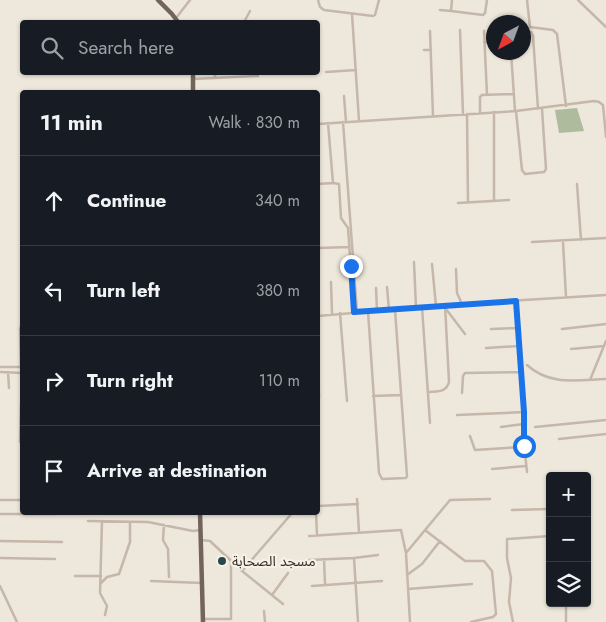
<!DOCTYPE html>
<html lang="en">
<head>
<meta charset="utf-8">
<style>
	:root { --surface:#171b24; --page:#242831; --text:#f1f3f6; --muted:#9ea1a6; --line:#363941 }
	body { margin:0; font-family:Jost,"Noto Sans Arabic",sans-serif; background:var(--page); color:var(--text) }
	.controls { position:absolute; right:15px; bottom:15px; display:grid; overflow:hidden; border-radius:5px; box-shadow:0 1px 4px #0004 }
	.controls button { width:45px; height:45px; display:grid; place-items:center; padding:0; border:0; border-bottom:1px solid var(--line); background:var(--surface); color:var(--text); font:25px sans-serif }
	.compass { position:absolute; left:486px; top:15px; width:45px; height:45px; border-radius:50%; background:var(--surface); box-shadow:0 1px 4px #0004; rotate:221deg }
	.stop { position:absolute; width:15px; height:15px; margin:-11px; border:4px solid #1a73e8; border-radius:50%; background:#fff }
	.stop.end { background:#1a73e8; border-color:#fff; box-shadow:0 1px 5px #0008 }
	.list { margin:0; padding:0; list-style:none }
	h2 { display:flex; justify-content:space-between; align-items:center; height:65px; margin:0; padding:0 20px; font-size:21px }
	h2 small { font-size:16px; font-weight:400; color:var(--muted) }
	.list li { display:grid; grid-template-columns:32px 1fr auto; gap:15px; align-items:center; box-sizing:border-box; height:90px; padding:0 20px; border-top:1px solid var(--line) }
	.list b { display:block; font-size:19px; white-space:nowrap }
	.list em { font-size:16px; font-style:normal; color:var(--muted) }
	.icon { flex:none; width:28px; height:28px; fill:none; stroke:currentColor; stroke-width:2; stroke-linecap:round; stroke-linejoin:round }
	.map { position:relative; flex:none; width:606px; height:622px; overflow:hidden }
	.search { position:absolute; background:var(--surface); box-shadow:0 1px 4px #0004; left:20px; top:20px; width:300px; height:55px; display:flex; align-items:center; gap:12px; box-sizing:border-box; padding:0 18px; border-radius:5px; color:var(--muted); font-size:19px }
	.panel { position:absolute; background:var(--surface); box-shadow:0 1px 4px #0004; left:20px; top:90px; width:300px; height:425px; border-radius:5px }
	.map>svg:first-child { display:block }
</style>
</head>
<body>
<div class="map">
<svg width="606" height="622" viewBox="0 0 606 622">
	<rect width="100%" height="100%" fill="#eee7db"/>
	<path fill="#afbb9d" d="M577,108L584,131L559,133L555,110Z"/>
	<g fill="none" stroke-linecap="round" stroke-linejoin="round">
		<path stroke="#c5b7a9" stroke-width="2.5" d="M318,0L320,7L324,10L373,16L375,15L379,0
			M452,0L451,11L483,15L485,13L487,0
			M527,0L530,27L553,30L557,34L566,106
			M578,0L606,27
			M440,10L451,11
			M352,14L359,121
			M176,18L190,0
			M244,22L250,11
			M460,30L463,114
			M430,31L433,116
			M484,31L487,95
			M524,31L531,32L533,36L538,109
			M484,42H494
			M424,50H431
			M511,52L515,111
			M326,72L356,70
			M214,78L217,72
			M193,79L258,76
			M344,96L346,122
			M516,111L522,170L525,174L544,172L546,169L542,109
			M494,112V201
			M480,113V97L482,95L513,94
			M467,114L468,202
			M343,122L357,312
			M318,124L516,111L594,101L599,102L603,105L606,137
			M333,183L339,184L341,218L348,228L354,312
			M318,184L333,183L328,123
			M577,184L581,240
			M458,203L509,200
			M532,242L606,238
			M563,242L566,297
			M318,248L349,247
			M414,262L416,308
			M432,264L436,306
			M456,269L457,293L462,304
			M331,282L332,314
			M387,287L389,310
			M376,288L377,311
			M422,307L430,423
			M446,309L465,334
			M368,311L379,473L382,479L406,478L407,476L395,310
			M340,313L347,401
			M318,316L445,305L606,295
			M491,329L517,328
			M562,329L606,324
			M486,348L519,346
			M571,349L604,346
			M318,362L319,397
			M527,365C550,386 577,380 606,379
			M0,367H21
			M21,367L20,329L22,323
			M0,372L22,373
			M8,372L9,388
			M590,380L606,341
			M428,392C437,391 446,393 449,382L445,305
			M462,393L463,376L465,373L521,372
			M373,396L401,395
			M457,415L524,412
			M501,427L524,424
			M535,427L606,420
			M470,436L475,450L521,447L524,446V412L515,301
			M559,439L606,434
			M20,442L21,403
			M524,444L527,472
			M492,469L526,466
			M357,499L359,532
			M0,500H22
			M318,506L358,504
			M512,510L550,509
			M316,512L317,536
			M0,514H55
			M88,521L148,522L193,531L200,530
			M102,521L100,593L107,606L105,615
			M164,525L163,540L168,549L169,577
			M425,530L465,561H484L492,571L496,614L493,617L471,622
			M309,536L401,530L406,553L410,622
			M201,540L210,541L242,571L283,604
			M0,541L62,542
			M406,553L450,500L490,499
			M0,558L55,559
			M354,558L378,555
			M324,559L325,584
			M309,560L354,558L358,622
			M242,571L293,512
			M407,575L422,564L440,541
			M75,576H101
			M151,581L202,583
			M101,583L107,577L119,574L130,542V522
			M0,586L17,622
			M312,586L382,581
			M408,589L472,584
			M272,595L288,573
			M566,603V622
			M264,611L265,622
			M203,619H231V561
			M513,622L509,602L511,578L507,558V539L550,536"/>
		<path stroke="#73645b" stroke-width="4.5" d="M158,0L172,14L178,22
			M193,72V92
			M200,512L203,622"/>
	</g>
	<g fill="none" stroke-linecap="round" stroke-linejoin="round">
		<path stroke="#1a73e8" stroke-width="6" d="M351,266L354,312L516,301L524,412V446"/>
	</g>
	<circle fill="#23494f" stroke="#f7f0e7" stroke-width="2" cx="222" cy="561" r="5"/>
	<g text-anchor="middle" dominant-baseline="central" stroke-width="4.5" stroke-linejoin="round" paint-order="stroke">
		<g font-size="14" fill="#332c28" stroke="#f7f0e7" text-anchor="start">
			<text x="232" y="561">مسجد الصحابة</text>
		</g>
	</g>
</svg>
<div class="controls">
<button>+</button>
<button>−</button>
<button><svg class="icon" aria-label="layers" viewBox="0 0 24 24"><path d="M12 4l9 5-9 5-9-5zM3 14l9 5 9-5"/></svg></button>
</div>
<svg class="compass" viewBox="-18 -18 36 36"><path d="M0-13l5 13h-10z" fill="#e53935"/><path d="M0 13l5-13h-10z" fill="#9ea1a6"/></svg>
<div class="stop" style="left:524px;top:446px"></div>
<div class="stop end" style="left:351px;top:266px"></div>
<div class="search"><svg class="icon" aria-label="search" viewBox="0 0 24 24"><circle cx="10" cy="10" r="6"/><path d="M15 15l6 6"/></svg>Search here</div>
<section class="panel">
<h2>11 min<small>Walk · 830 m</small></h2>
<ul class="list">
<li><svg class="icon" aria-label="ahead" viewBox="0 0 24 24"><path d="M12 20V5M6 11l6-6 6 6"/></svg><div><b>Continue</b></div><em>340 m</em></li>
<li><svg class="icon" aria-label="left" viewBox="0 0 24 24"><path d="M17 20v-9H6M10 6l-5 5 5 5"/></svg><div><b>Turn left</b></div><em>380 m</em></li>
<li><svg class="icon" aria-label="right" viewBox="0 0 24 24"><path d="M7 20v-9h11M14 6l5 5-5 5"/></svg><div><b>Turn right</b></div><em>110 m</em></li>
<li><svg class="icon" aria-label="arrive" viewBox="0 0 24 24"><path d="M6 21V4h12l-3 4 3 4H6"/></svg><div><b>Arrive at destination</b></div></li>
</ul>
</section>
</div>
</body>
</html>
